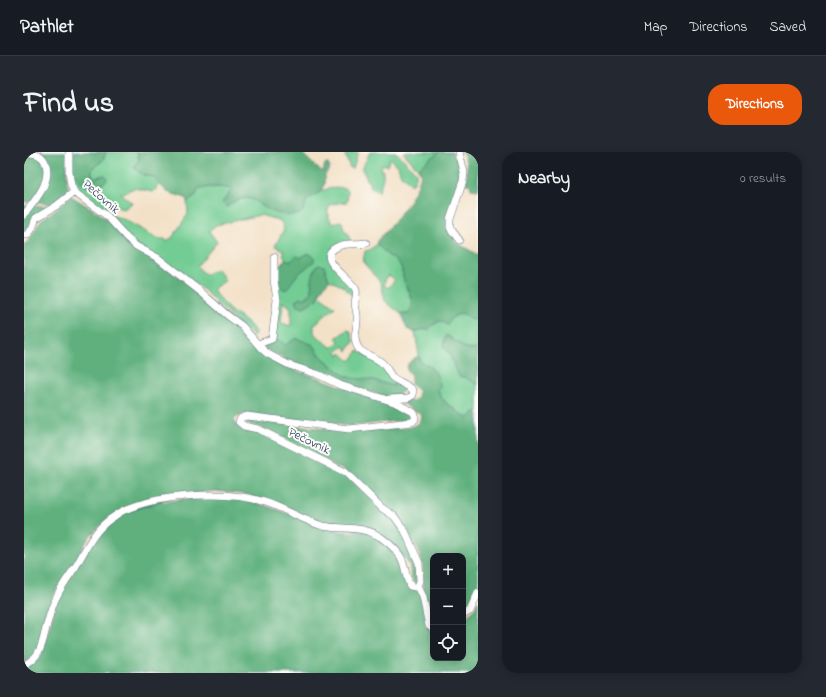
<!DOCTYPE html>
<html lang="en">
<head>
<meta charset="utf-8">
<style>
	:root { --surface:#171b24; --page:#242831; --text:#f1f3f6; --muted:#9ea1a6; --line:#363941; --accent:#ea580c }
	body { margin:0; font-family:"Indie Flower",sans-serif; background:var(--page); color:var(--text) }
	.controls { position:absolute; right:12px; bottom:12px; display:grid; overflow:hidden; border-radius:8px; box-shadow:0 2px 10px #0003 }
	.controls button { width:36px; height:36px; display:grid; place-items:center; padding:0; border:0; border-bottom:1px solid var(--line); background:var(--surface); color:var(--text); font:20px sans-serif }
	.list { margin:0; padding:0; list-style:none }
	h2 { display:flex; justify-content:space-between; align-items:center; height:52px; margin:0; padding:0 16px; font-size:17px }
	h2 small { font-size:13px; font-weight:400; color:var(--muted) }
	.icon { flex:none; width:22px; height:22px; fill:none; stroke:currentColor; stroke-width:2; stroke-linecap:round; stroke-linejoin:round }
	.map { position:relative; flex:none; width:454px; height:521px; overflow:hidden; border-radius:16px }
	header { display:flex; align-items:center; gap:24px; box-sizing:border-box; height:56px; padding:0 20px; background:var(--surface); border-bottom:1px solid var(--line) }
	header strong { font-size:19px }
	nav { display:flex; gap:22px; margin-inline-start:auto; font-size:14px }
	.intro { display:flex; align-items:center; justify-content:space-between; box-sizing:border-box; height:96px; padding:0 24px }
	h1 { margin:0; font-size:28px }
	.button { padding:10px 18px; border-radius:16px; background:var(--accent); color:#fff; font-size:14px; font-weight:700 }
	main { display:flex; gap:24px; padding:0 24px }
	aside { flex:1; background:var(--surface); border-radius:16px; box-shadow:0 2px 10px #0003 }
	.map>svg:first-child { display:block }
</style>
</head>
<body>
<header>
<strong>Pathlet</strong>
<nav><a>Map</a><a>Directions</a><a>Saved</a></nav>
</header>
<div class="intro"><h1>Find us</h1><a class="button">Directions</a></div>
<main>
<div class="map">
<svg width="454" height="521" viewBox="0 0 454 521">
	<rect width="100%" height="100%" fill="#fdfcf7"/>
	<filter id="ink" filterUnits="userSpaceOnUse"><feTurbulence type="fractalNoise" baseFrequency=".025" numOctaves="2"/><feDisplacementMap in="SourceGraphic" scale="8" xChannelSelector="R" yChannelSelector="G"/><feConvolveMatrix kernelMatrix="1 2 1 2 8 2 1 2 1" color-interpolation-filters="sRGB"/></filter>
	<filter id="wash" filterUnits="userSpaceOnUse"><feTurbulence type="fractalNoise" baseFrequency=".012" numOctaves="4" result="noise"/><feDisplacementMap in="SourceGraphic" scale="16" xChannelSelector="R" yChannelSelector="G"/><feGaussianBlur stdDeviation="0.9" result="paint"/><feColorMatrix in="noise" values="0 0 0 0 0 0 0 0 0 0 0 0 0 0 0 0 0 1.4 0 .05"/><feComposite in="paint" operator="in"/></filter>
	<g filter="url(#wash)">
		<rect width="100%" height="100%" fill="#f3e1c7"/>
		<path fill="#73cc93" stroke="#477e78" fill-rule="evenodd" d="M82,0H113C115,8 116,15 119,23L129,25L137,32L129,40L110,36L97,42L108,51L100,57L88,54L84,59H80L55,41L49,33L47,23H53L55,29L62,34L79,31L80,23L71,26L68,22V17L79,8Z
			M320,0H334L329,16H326Z
			M346,0H372L391,19C394,24 391,28 388,33L377,23L374,14L366,6L363,14L359,12L357,15C362,23 357,31 355,39L348,37L338,17Z
			M379,0H415L394,17Z
			M195,35L209,37L202,46L198,50L227,46L247,59H279C280,55 281,50 284,47C290,39 316,31 324,38L323,50L306,52C302,58 304,66 309,72L315,69L318,70L320,78L324,83L328,92H322L304,104L330,137L331,142L328,144L318,134L305,128L300,114L287,129L288,140L280,147L279,155L293,147L295,143L311,155L290,173V181L308,196L315,189L312,186L323,178L326,179L330,190L323,199L320,194L313,200L315,203L317,201L326,209L334,199L355,211L371,228L369,234L349,228L327,227L318,222L297,204L289,192L261,193L251,185L252,131L270,127L273,123L283,115L286,102H282L276,106L273,103L267,109L261,107V105L259,103V98L251,94L260,77L257,69L236,63L192,73L185,79L193,90L173,114L180,122H183L193,117L198,123L201,129L190,136V140L206,159L215,164L226,173L232,181L229,184L192,151L180,138L111,91L84,62L99,67L135,87H141L142,89L148,86L164,62L163,50L171,45L175,36ZM259,149L267,156V174L257,171Z
			M352,93L357,95L361,101L375,110L377,114L380,128L389,150L388,157L384,162H377L361,149L357,131L339,110L341,99L345,98ZM365,123L371,128L364,136L360,133L361,128Z
			M436,161L440,162L448,168L454,166V195L450,198L439,195L424,184L420,186L419,195L425,201L430,214L454,233V259L444,267L424,252L415,244L406,215L396,209L391,180L406,175L416,169L426,167Z"/>
		<path fill="#5eb07d" stroke="#3c706e" d="M0,0H42L43,31L45,39L32,53L15,50H0Z
			M48,0H82L79,8L68,17V22L70,26L80,23L82,24L83,28L79,31L62,34L55,29L53,23H47Z
			M113,0H279V2L292,15L299,20L301,12H304L306,16L301,23L300,33L296,40L283,48L279,59L275,63C266,63 257,63 247,59C228,50 225,37 203,55L198,50L202,46L208,37L195,35L175,36L171,45L163,50L162,46L143,40L129,25L119,23L110,16L112,11L114,9L115,7Z
			M415,0H428L430,6L436,11L440,20L427,66L431,90L454,103V166L448,168L440,162L436,161L426,167L423,173L416,169L408,173L404,178L401,176L391,180L383,177L377,162H384C394,149 385,141 380,128C378,123 379,117 376,113C373,107 366,106 361,101C358,98 357,95 352,93L353,89C369,71 393,46 397,21L394,17Z
			M438,0H454V38L447,37L446,32H442C444,21 444,10 438,0Z
			M47,44L73,60L216,174L237,199L249,209L276,220L292,225L363,251L387,262L389,265L388,267L327,274L220,262L211,266L210,269L211,272L216,275L236,279L311,316L327,328L375,372L392,412L394,429L392,431L389,430L385,413L376,400L358,383L301,372L225,343L192,339L154,343L83,367L65,385L50,412L31,440L24,460L15,496L10,504L0,511V92L4,90L17,68L26,62Z
			M7,53L28,55L21,59L0,85V54Z
			M282,102H286L290,105V109L273,123L262,138C251,134 252,126 251,116L258,112L261,107L267,109L273,103L276,106Z
			M296,112L300,114L305,128L296,140L294,147L279,155L274,153L272,148L277,145L281,147L288,140C287,130 288,123 293,113Z
			M422,183L439,195L450,198L454,195V233L443,226L435,224L425,201L419,195Z
			M251,185L261,193L272,186L289,193L297,204L318,222L327,226L349,228L369,234L371,228L380,234V238L371,245H363C320,232 277,218 238,195Z
			M394,204L396,209C412,218 412,219 417,236L414,238C417,251 434,259 444,266L454,259V438L451,449L439,463V404H409V475L400,438L399,414L396,401L384,381L380,370L371,362L366,359L330,324L246,279L219,270V268L221,266C256,271 290,277 325,279C338,280 351,277 365,276C376,276 397,279 398,263L375,249H389L394,245L395,240L393,237L387,233V223C377,215 386,209 394,204Z
			M170,346H214L228,349C256,359 284,369 312,378C322,382 335,378 345,382C368,389 377,413 385,434L396,439L409,480V506H439V468L452,455L454,449V521H0V516L12,510L18,502L34,444L76,377L102,359L132,351Z"/>
	</g>
	<g filter="url(#ink)">
		<g fill="none" stroke-linecap="round" stroke-linejoin="round">
			<defs>
				<path id="minor" d="M0,1C9,1 17,1 21,10C29,29 11,48 0,63
					M0,83H3L8,77L12,66L32,54L50,40
					M435,88L426,76V67L439,29L440,20L435,0
					M342,91C334,93 323,90 315,94C287,106 328,126 332,138C333,142 332,146 331,150C331,156 334,162 333,168C333,173 332,179 331,184C331,203 346,201 357,210C362,214 364,220 368,225C374,230 383,232 389,238V243L384,246L365,247
					M234,192L248,187L253,148L250,128V105
					M394,434L399,445L405,474L409,477
					M439,463L446,459L454,441
					M0,513C17,505 18,492 22,476C25,465 28,452 34,442C39,432 46,423 52,414C62,397 69,380 85,368C91,364 97,359 103,357C139,342 204,338 241,350C260,356 280,369 299,374C320,378 340,373 358,386C366,392 376,400 379,410C382,418 382,426 386,434L391,435L394,434L396,429L395,411L381,379L370,364L358,356L321,320L234,277L220,274L215,270L217,266L223,264L325,277L388,270L391,267V263L389,260L370,250L316,233L293,222L265,213L244,202L237,196L218,174L203,163L177,140L134,106L112,94L103,86L83,64L50,40L47,33L45,20V0"/>
			</defs>
			<use href="#minor" stroke="#676d83" stroke-width="8"/>
			<use href="#minor" stroke="#fff" stroke-width="7"/>
		</g>
	</g>
	<g text-anchor="middle" dominant-baseline="central" stroke-width="4" stroke-linejoin="round" paint-order="stroke">
		<g font-size="13" fill="#1b2f5e" stroke="#fdfcf7">
			<text transform="translate(77 45) rotate(41)">Pečovnik</text>
			<text transform="translate(285 289) rotate(26)">Pečovnik</text>
		</g>
	</g>
</svg>
<div class="controls">
<button>+</button>
<button>−</button>
<button><svg class="icon" aria-label="locate" viewBox="0 0 24 24"><circle cx="12" cy="12" r="6"/><path d="M12 2v4M12 18v4M2 12h4M18 12h4"/></svg></button>
</div>
</div>
<aside>
<h2>Nearby<small>0 results</small></h2>
<ul class="list">
</ul>
</aside>
</main>
</body>
</html>
